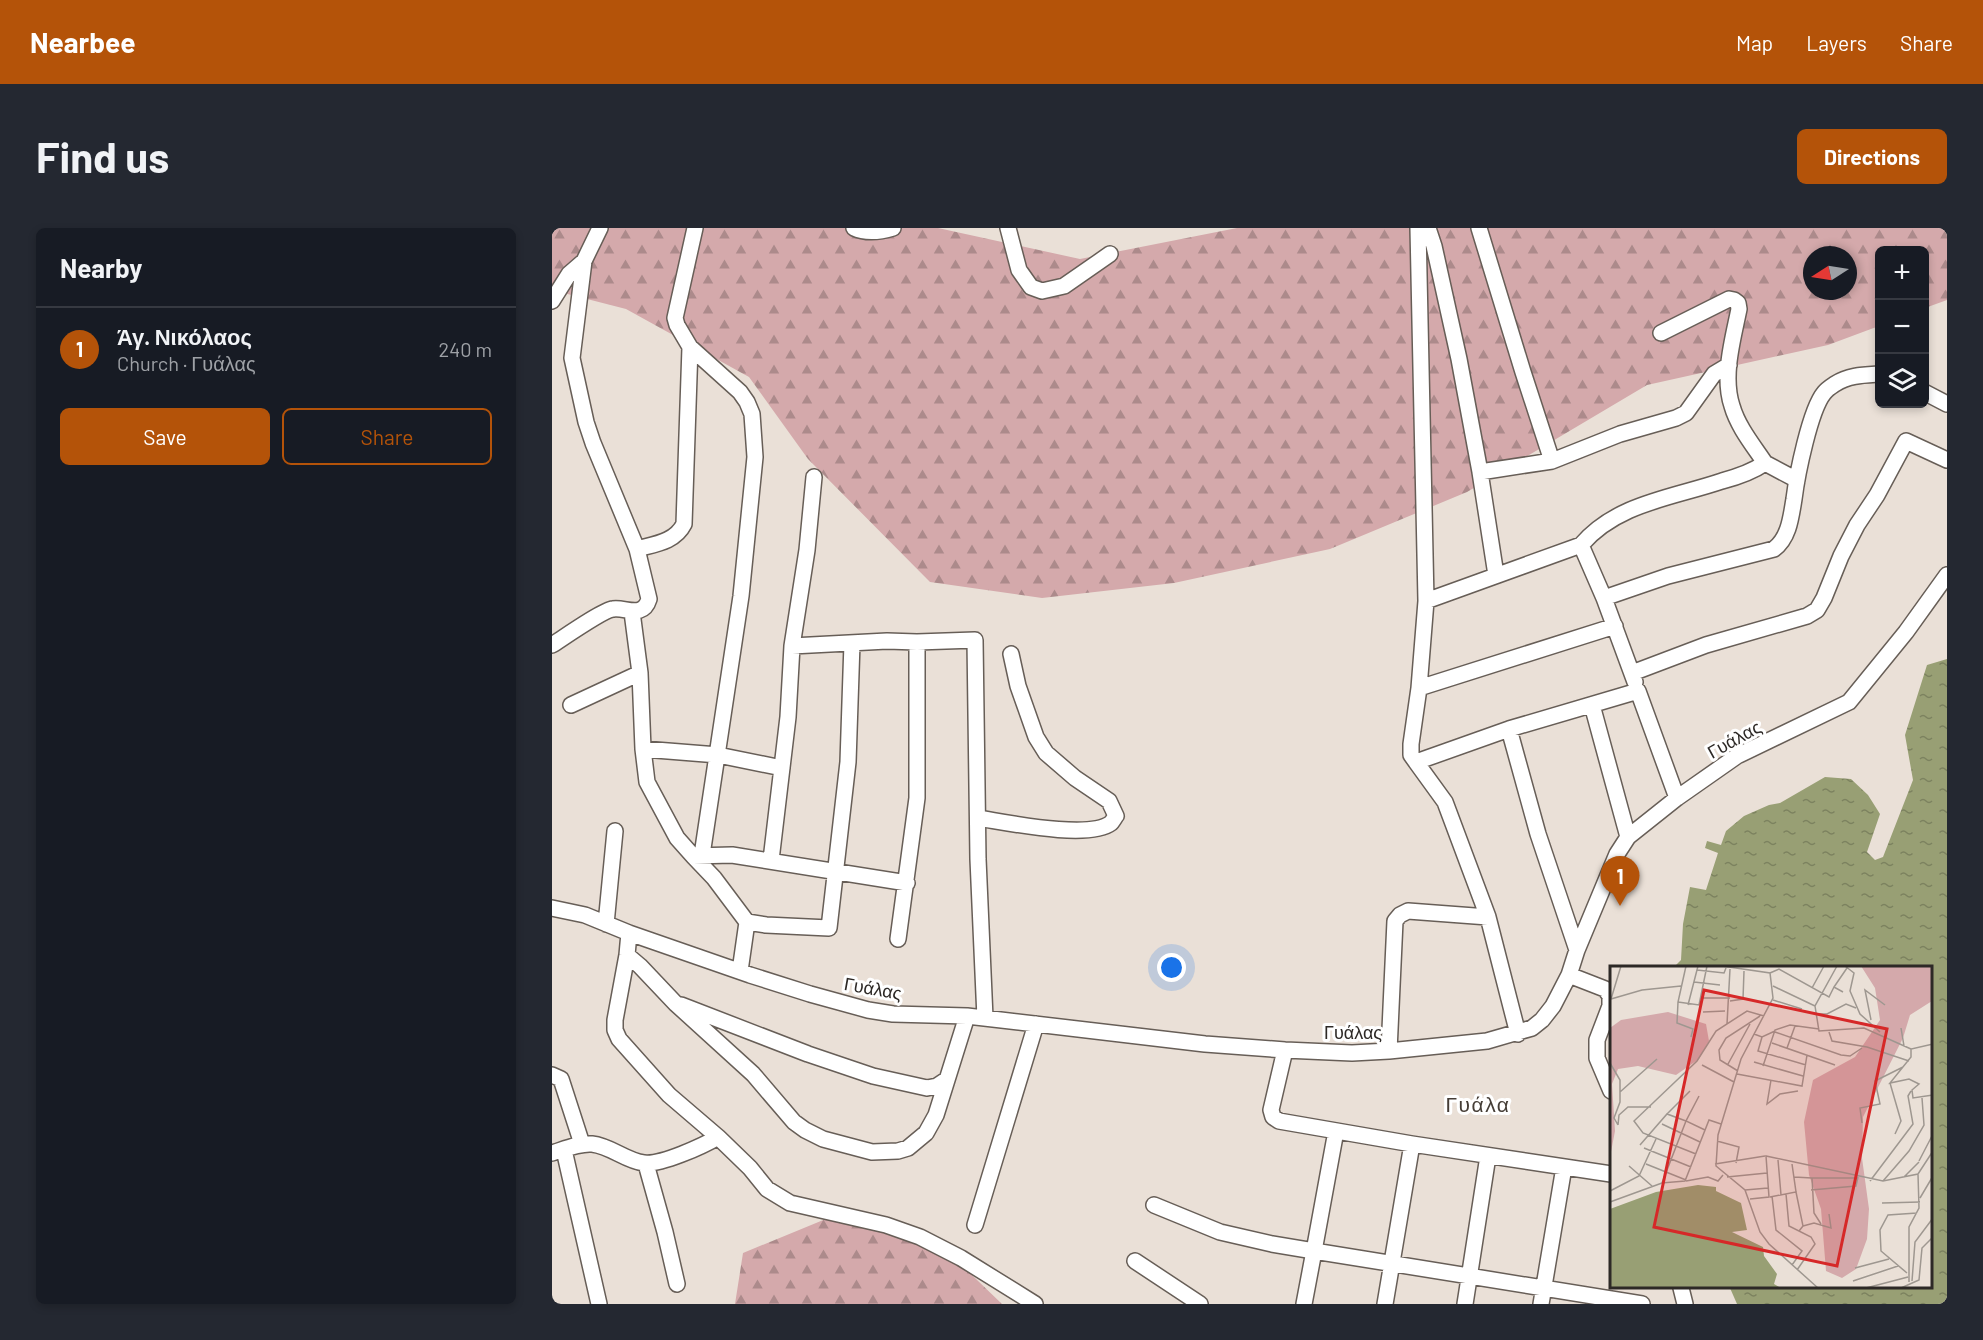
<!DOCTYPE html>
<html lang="en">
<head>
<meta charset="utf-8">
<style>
	:root { --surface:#171b24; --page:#242831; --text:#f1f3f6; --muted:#9ea1a6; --line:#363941; --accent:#b45309 }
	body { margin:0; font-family:Barlow,sans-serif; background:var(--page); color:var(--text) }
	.controls { position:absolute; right:18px; top:18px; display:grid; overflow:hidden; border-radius:9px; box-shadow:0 3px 9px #0003 }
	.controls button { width:54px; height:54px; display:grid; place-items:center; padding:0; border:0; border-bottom:2px solid var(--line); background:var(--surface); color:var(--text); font:30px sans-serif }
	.compass { position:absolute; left:1251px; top:18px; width:54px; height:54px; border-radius:50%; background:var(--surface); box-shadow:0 3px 9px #0003; rotate:258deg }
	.you { position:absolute; left:620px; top:740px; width:21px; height:21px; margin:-15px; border:4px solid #fff; border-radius:50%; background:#1a73e8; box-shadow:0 0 0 9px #1a73e833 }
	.badge { display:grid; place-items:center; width:39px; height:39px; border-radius:50%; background:var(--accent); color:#fff; font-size:20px; font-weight:700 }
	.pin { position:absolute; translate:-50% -50px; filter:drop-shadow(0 2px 3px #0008) }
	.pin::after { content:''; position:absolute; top:32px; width:21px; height:18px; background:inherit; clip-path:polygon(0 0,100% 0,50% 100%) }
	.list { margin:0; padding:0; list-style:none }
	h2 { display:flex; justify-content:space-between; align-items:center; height:78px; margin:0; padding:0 24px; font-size:26px }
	h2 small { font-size:20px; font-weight:400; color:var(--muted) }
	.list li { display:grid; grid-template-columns:39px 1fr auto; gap:18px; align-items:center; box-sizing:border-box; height:84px; padding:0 24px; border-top:2px solid var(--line) }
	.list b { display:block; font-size:22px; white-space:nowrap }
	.list p { margin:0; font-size:20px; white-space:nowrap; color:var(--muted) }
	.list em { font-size:20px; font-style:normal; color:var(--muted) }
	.actions { display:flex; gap:12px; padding:18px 24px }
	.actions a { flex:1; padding:14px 0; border:2px solid var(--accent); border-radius:9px; text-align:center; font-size:21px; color:var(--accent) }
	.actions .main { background:var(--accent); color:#fff }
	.icon { flex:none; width:33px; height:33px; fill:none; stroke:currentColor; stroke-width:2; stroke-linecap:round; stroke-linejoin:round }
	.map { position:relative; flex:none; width:1395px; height:1076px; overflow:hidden; border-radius:9px }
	header { display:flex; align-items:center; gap:36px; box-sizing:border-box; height:84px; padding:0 30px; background:var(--accent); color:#fff }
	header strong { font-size:28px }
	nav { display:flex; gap:33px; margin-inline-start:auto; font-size:21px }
	.intro { display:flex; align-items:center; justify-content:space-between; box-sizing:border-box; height:144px; padding:0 36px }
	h1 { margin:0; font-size:42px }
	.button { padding:15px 27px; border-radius:9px; background:var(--accent); color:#fff; font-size:21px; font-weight:700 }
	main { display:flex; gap:36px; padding:0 36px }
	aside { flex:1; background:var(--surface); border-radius:9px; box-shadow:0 3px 9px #0003 }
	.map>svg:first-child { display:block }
</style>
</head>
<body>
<header>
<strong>Nearbee</strong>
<nav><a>Map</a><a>Layers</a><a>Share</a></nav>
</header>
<div class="intro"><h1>Find us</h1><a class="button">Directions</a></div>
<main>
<aside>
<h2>Nearby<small></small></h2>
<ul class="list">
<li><span class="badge">1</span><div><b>Άγ. Νικόλαος</b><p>Church · Γυάλας</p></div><em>240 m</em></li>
</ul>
<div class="actions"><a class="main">Save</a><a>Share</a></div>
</aside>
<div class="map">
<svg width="1395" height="1076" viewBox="0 0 1395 1076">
	<defs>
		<pattern id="forest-firs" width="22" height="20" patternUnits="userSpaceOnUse" patternTransform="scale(1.5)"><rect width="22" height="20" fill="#d4a9ab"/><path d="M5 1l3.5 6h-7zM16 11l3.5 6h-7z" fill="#ac8a8b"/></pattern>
		<pattern id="water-ripples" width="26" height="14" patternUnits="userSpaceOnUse" patternTransform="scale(1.5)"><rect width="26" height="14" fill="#989f74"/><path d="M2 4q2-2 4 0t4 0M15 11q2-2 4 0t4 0" fill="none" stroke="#7c825f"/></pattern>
	</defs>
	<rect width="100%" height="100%" fill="#eae0d7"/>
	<path fill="url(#forest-firs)" fill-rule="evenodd" d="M0,0H386L528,31L685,0H1395V72L1373,80L1372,22H1328L1327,98L1276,117L1095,157L915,264L778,321L622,355L490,370L378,354L256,231L197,149L74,81L0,62ZM1260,27H1296V63H1260Z
		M281,988L397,1025L450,1076H183L191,1025Z"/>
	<path fill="url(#water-ripples)" d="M1395,431V1076H1185L1178,1060H1378V740H1121L1129,732L1131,696L1138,659L1154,662L1166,625L1153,620L1155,613L1169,617L1174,603L1192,588L1217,577L1228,575L1273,549L1299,551L1316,567L1328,586L1315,624L1323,632L1331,629L1361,552L1353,507L1375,437Z"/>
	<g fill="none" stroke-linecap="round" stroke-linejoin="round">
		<defs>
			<path id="minor" d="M302,0C315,6 328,4 341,0
				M456,0L467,42L479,59L490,63L512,58L558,26
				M866,0L874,373L867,460L859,516V527L864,534L957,501L1086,463L1125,570
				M876,0L882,18L907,131L928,244L1000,233L1068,206L1124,190L1134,185L1162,146L1177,137
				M927,0L971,144L1000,233
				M0,73L17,46L32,33
				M1109,105L1177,71L1182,72L1186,75L1187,81C1181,111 1170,148 1180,178C1186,199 1201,217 1213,235
				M138,119L188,164L195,174L200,186L203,229L189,368L150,627
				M1372,164L1395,176
				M928,244L944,347
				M1029,317C1065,275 1120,270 1170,253C1185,249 1200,244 1213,235L1245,252
				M85,321C103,316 123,314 132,296L138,119L125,97L123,90L143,0
				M1052,370L1116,348L1222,321C1237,310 1239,289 1242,271C1245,247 1258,182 1272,165C1275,161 1280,158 1283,156C1297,147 1312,147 1328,146
				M874,373L1029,317L1052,370L1083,454
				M80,384L88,445L91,521L95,554L125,610L141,628L180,627L355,655
				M0,417C11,410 51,382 61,381C74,379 91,391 97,371L85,321L41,215L34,194L20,130L32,33L48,0
				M240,418L335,413L365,414L423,412L426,631L433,790
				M1080,445L1154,417L1255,388L1265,382L1272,370L1289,328L1305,297L1325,267L1354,213L1395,232
				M867,460L1063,398
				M19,477L88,445
				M1040,477L1076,609
				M957,501L986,606L1025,722
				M91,521L166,527L230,540
				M864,534L893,574L936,689L966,806
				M426,590C453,594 537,612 559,595C560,594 563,589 564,588L557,573L523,550L494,525L484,509L466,458L459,426
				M141,628L162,650L195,694L188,743
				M219,632L236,489L240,418L255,322L262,249
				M0,680L33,687L77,705L198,747L258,766L316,782L341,786L415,788L653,816L733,822L800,825L837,823L935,813L980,800L990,792L1001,778L1017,747L1025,722L1065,626L1076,609L1125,570L1185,528L1297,474L1354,404L1395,347
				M195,694L214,697L277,700L296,534L300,415
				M54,696L63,603
				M77,705L75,727L63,792V802L67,811L117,867L166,909L198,940L215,961L238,975L334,997L368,1009L409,1030L483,1076
				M346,711L365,570V414
				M75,727L88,738L124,776L201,846L242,894L253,902L271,911L320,924L346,923L356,920L374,905L384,887L415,788
				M1017,747L1053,761L1058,768V778L1045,812V830L1059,863
				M129,777L256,826L321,848L375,860L385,858L394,852
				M733,822L719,882L721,889L727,893L860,916L1059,946
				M837,823L843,693L848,687L856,683L936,689
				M0,847L9,851L30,916
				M12,922L47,1076
				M0,925C13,921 27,915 40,916C59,918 74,933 92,935C109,937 151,918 166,909
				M94,936L113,1004L125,1056
				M602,977L668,1004L720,1016L762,1023L784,903
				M423,997L484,796
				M583,1033L648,1076
				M1129,1060L1133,1076
				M752,1076L762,1023L1090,1076
				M833,1076L860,916
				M913,1076L936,928
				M989,1076L1012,939"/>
		</defs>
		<use href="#minor" stroke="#675e57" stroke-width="18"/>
		<use href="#minor" stroke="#fff" stroke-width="15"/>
	</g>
	<g text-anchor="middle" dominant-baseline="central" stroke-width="6" stroke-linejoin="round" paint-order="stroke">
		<g font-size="18" fill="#2d2926" stroke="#fff">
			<text transform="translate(1182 511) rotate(-29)">Γυάλας</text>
			<text transform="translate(321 760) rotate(10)">Γυάλας</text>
			<text x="801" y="804">Γυάλας</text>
		</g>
		<g font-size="21" letter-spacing="1.5" fill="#453d36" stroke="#fff">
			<text x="926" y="875">Γυάλα</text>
		</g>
	</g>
	<g transform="translate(1058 738)">
		<rect width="322" height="322" fill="#eae0d7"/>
		<path d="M251,0H322V35L300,49L293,72L253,151L252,192L259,243L257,273L246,303L232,312L216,305L211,243L199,209L194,156L203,114L245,91L270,54L265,22ZM58,46L96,58L99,75L89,93L66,109L28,100L8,103L2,118L5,165L0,191V62L11,54Z" fill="#d4a9ab"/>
		<path d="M88,219L106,221V225L131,237L137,264L122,266L153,281L154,290L167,308L164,318L171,322H0V243L46,226Z" fill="#989f74"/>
		<path fill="none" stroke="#9e9790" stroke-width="1.5" d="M76,0L68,36L67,57L83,63L81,71M112,0L160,7L163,32L131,93L108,169L106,200L135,224L150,266L159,278L208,322M227,0L205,40L209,65L254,62L301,83M235,0L244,7L240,25L250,48L270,66M87,4L114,7L116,2M160,7L169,3L219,31L224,21L233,26M84,16L110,19M163,20L205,40M224,21L237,2M202,22L214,0M90,32H120M1,33L32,24L71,20M1,33L11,0M163,34L192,43M120,35L133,33L134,5M68,36L89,39L97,0M78,39L88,0M93,46L115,45M206,48H217L236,38L246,42M261,54L255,24L275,39M117,58L120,3M291,62L294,80M165,66L231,89L240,90L252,82M219,66L222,75L257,81L299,95M144,68L152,71L165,65M152,71L148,85L196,99M162,77L225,99M323,78L301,83V91L280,117L299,113L309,118L302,124L303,132L323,129M177,82L185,60M144,96L193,110M0,97L10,114V136L4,152L8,159M118,98L140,58M92,99L124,116M153,100L165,64L180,59L209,63M128,105L110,94L109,84L116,72L150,50M127,108L192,120L197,89M161,114L157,138L170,128L188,125M280,117L291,155L285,168M10,126L47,93M89,130L76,155L95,164M57,148L80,125M252,157L250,142L270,138L265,115L293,101M52,158L90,176M8,159L9,149L18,141H41M107,175L129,181L126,197M30,179L57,148L76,155L52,217L75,215L99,154L111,158M34,182L81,201M86,188L33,167L24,155L87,95L106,65L137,45L154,50M168,194L171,229M309,195L323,168M36,198L76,214M105,198L155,190M19,200L42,220M117,211L157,207M184,211L202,212M294,211L309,196M76,215L98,211L108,215L113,209M260,215L303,158L298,130L301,125M273,215L299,185L314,159L312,132M135,224L158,222M201,224L246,220L248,211M0,225L29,210L46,173M186,226L193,260L189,265M176,228L179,260L201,271L205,278L187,304M162,230L166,264L192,285L182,299M160,231L186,226L182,198M310,232L323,210M140,233L159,231L156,190L273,215L308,208L323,185M0,236L52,217M272,237L310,236M211,258L204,247L202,212H245M193,260L204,257L221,262L219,248M245,302L279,293M297,307L271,285L270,264L278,249L307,247M243,315L288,300M302,315L305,276L323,252M299,316V261L309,242L308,208M256,322L298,311M291,322L309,314L312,282L323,271"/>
		<path fill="#d62828" fill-opacity="0.15" stroke="#d62828" stroke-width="3" d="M94,24L277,63L227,300L44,261Z"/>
		<rect width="322" height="322" fill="none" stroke="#2d2926" stroke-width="3"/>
	</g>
</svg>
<div class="controls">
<button>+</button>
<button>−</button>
<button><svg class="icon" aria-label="layers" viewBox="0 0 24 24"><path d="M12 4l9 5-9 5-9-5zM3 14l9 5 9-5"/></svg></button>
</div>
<svg class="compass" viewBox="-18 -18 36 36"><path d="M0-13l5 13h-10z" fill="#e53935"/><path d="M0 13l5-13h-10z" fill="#9ea1a6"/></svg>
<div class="you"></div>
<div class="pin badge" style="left:1068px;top:678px">1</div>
</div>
</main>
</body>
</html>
